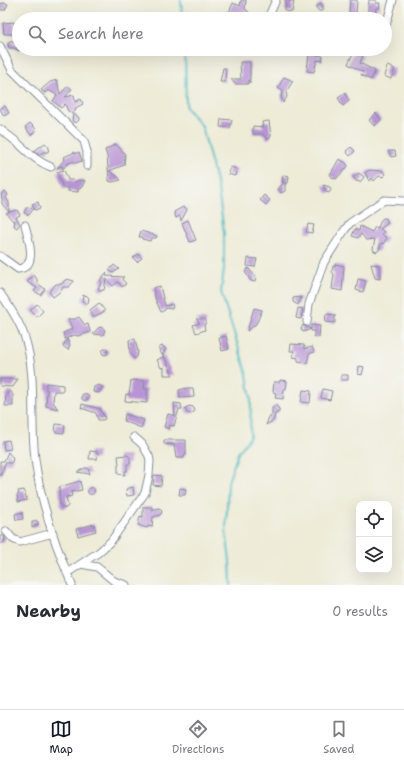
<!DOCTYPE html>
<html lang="en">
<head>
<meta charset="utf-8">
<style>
	:root { --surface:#fff; --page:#f2f2f3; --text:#2b2b33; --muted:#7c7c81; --line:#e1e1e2; --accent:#111827 }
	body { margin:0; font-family:"Shantell Sans",sans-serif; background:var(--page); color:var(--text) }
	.controls { position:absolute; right:12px; bottom:12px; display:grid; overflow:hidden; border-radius:8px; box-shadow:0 4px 16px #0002 }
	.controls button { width:36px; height:36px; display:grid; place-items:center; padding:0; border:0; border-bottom:1px solid var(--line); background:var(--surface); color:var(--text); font:20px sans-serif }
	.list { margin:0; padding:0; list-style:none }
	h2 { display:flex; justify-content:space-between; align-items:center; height:52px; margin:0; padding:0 16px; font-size:17px }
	h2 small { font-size:13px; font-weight:400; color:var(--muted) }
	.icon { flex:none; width:22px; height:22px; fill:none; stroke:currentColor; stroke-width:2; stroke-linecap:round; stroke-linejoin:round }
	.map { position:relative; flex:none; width:404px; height:585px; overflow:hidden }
	.search { position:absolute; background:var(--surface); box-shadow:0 4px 16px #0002; left:12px; right:12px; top:12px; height:44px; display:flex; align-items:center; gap:10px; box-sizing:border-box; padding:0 14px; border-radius:22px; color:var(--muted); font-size:15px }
	.sheet { height:124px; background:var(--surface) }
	nav { display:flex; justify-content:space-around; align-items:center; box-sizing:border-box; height:56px; border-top:1px solid var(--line); background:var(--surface); font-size:11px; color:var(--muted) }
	nav a { display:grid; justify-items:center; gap:2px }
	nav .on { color:var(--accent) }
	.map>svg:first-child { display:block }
</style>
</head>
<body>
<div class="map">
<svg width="404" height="585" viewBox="0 0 404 585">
	<rect width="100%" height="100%" fill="#f6f6f2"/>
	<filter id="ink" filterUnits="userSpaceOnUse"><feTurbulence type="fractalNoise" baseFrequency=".025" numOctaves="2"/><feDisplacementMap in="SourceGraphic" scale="8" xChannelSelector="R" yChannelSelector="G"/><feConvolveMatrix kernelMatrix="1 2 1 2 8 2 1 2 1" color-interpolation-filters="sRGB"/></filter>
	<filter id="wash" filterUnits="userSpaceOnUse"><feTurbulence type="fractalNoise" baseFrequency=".012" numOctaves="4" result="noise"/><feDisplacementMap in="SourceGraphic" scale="16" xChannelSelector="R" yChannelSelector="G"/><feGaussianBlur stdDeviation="0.9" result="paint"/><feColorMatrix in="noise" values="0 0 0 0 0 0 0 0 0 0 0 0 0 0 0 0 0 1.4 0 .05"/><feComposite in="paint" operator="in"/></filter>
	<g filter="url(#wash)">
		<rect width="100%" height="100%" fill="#eeebd7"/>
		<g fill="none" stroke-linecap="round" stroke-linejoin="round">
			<path stroke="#4cb9c5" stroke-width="2" d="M181,0L182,19
				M185,49L186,108L202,126L218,189L224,232V269L221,292L247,374L251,400L250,437L238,453L228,482L226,531L230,561L231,585"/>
		</g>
		<g id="blocks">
			<path fill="#b994d5" d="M241,0H246L245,9L249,12L248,17L244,18L237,14L236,19L224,18L226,12H229L233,3L240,6Z
				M286,0L294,1L292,12L285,11Z
				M350,0H357L356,13H349Z
				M369,0H376V3H380L379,8H376L375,19H367Z
				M3,3L8,4L5,10H0V4Z
				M321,3L323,7V11H319L317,9L316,7Z
				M14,22L16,34H4L3,23Z
				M11,40L15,44H19V51L14,48H9L8,44Z
				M311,50H315L317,55L323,56L322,61L317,60L314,72L307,71L309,53Z
				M354,51L363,56L360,63L375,71L371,80L361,75L363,72L348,64Z
				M240,62H250V80H248L251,82H248V84H235L231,79H241Z
				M387,66L395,69L391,79L384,76Z
				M223,68H226L225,82H220Z
				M284,77L293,81L286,92L287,97L283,103L281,96L283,91L278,88Z
				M57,80L60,94L68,86L72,89L65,97L74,95L75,102L81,99L83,104L75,108L76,110L73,113L79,118V120L76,123L72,121L73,114L68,111L65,104L61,108L53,101L57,95L48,90L45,93L41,90L50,82Z
				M345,93L349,101L343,106L338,98Z
				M5,106L9,113L4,116L0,109Z
				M376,113L381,120L374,126L369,120Z
				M221,119L232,120L230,128L220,127Z
				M269,121L271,136L270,138L267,139L263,134H253V126L263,127L262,122Z
				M30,123L37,130L31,135L25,127Z
				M45,143L49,147L48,152H43L39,155L34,151Z
				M116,144L125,154L124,165L109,171L117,176L121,180L112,182L109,181L107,156L105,150Z
				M351,147L355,151L350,156L346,151Z
				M388,151H395L396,156L391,157Z
				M75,152V154L79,152L82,161L75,163L74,161L67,164L63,169L62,166L57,168L65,159L64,157Z
				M339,159L345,162L348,166L336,179L330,176V175Z
				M230,167L237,169L235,176L228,174Z
				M64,170L68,180H72L75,182L79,180L85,181L82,187L78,189V192L68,191V187L63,188L57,172Z
				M369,170L383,171L385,174L383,177L379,176L374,181L372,178L370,181L365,173Z
				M359,173L364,177L360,182L356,181L353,177Z
				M283,175L289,176L288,183H285V191L281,193L278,189L284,182H282Z
				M323,185L330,187L331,190L329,193L326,192Z
				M5,191L8,195L6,198L9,202V212L17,210L20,215L16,217L20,224L17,228L14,226L15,220L13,221L6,213L9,212L2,204V199L1,194Z
				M264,195L270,200L266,205L260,200Z
				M38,202L40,208L35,210L34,208L29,215L24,213L26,208L34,207L32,204Z
				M183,207L186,208L187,210L181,221L180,216L176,218L174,212Z
				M383,218H386L388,223L380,229L384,232L382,235L387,238L383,244L381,243L379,250L377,252L374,251L373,249L375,239L366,240L361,234L358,238L352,236L355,229L359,231L360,226L372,232L375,227L378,228L381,220Z
				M188,220L196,240L190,242L182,223Z
				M308,224L314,225L312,233L306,232Z
				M141,231L157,236L156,238H152L150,241L142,239L143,237H139Z
				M138,254L142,258L137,262L133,258Z
				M248,258L257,259L255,267L247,266Z
				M335,264L344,266L342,291L332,289L334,274L332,272L333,266L335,267Z
				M371,264L380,265V279L375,278Z
				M114,265L119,269L113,273L109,270Z
				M248,268L256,277L255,282L251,281L245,272Z
				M107,272L106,276L124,277L122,279L126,284L122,287L118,282L113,286L106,279L104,290L100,291L98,288L102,283L100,280Z
				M34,275L37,279V283L45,289L41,295L34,291L37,288L27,282Z
				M67,279L74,281L69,287H63L61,291L53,297L49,292L56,284H62L64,281Z
				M358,279L366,281L363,292L356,290Z
				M160,286L165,306L172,304L173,306L172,309L165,308V310L161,312L156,301L153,288Z
				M83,295L85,296L86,295L89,298L88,304L82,301Z
				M301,297L298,305L293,302V298Z
				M99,303L105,311L93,317L90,310Z
				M37,304L43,311L37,317L30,310Z
				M254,308L262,310L258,320L255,325L247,331Z
				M298,308L303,309L301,319L296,318Z
				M326,314L335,315V323L325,322Z
				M79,317L85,325L88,324L90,332L78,336L74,335L65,339L63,333L72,329L68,319H75Z
				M196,319H204L206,320V323L204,325L205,330L196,333L193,325L200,323Z
				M303,325L304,326L311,329L303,332L301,329Z
				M311,325L320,326L319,337H314V331H311Z
				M101,327L105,330L103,335L93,334L98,328Z
				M226,336L229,349L222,351L219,338Z
				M67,339L70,345L68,350L63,346Z
				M135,339L138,352L137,357L134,359L130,353L129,340Z
				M291,344L304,345V349L312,347L314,352L309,354L307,363L298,361V358L293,357L294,351H290Z
				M163,346L166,349L163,354L173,375H164V367L161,368L157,360L163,357V354L162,355L159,349V347Z
				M102 352a3 3 0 1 1 6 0a3 3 0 1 1-6 0Z
				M359,366L364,367L362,375L358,374Z
				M341,375H348V380H341Z
				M0,379H18L13,387L0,386Z
				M131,380L145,381L144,389H147V403L125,401L126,394L129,395Z
				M280,380L287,381L286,389H284L283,399L275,398L276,393L273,392L274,382H280Z
				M46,383L63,385V391H54L53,402L58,409L46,406L47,390H46Z
				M98,385L103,387L99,393L93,392L94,387Z
				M187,388H193L194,397L180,398L179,390Z
				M323,389L332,391L330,400L321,398Z
				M10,390L13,395V406H5L6,395Z
				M303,390L311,391L310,403L301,402Z
				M81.5 397a3.5 3.5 0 1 1 7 0a3.5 3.5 0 1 1-7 0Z
				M174,403L181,404L182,409H179L174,426L170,425L169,429L164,427L168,414L175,416Z
				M82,404L101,409L100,411L104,415L105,419L102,420H98L96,413L81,408Z
				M276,405L279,409V412L275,414L274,420L266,425L269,417L272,414V408Z
				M190,406L193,407L195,410L194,412L191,414L187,413L185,408Z
				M125,414L144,420L141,428L124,421Z
				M56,424L65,425L64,433L55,432Z
				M9,440L11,449L4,450L3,441Z
				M164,440H186V455H184V458H176L174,445L164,444Z
				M90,451L98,452L97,459H89Z
				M8,452L12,457L13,460L11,463H5L1,476L0,475V461H4Z
				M127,455L130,457V464H127V471H125V475L118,474V465H119L118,456Z
				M85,468H88L90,474L77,472Z
				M154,475L162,476L161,486L153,485Z
				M80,481L82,490L71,492L72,496L66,497L68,506L66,508H62L60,505L59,487Z
				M133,487L134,495L127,496L126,489Z
				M87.5 491a3.5 3.5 0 1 1 7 0a3.5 3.5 0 1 1-7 0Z
				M180,488L186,489L185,495H179Z
				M24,490L27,500L18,502L17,495L19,494L18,491Z
				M143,507H152V510L158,508L161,509L162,512L160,515L153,517L152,527L148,526L147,528L138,525L140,516L143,517Z
				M22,512L23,519L16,520L15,514Z
				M36,520L38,522V525L32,528V522Z
				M94,524L96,531L78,536L76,529Z
				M0,536H4L5,538L4,542L0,544Z"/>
		</g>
	</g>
	<g filter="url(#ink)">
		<use href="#blocks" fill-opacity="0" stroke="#848d9a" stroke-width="1"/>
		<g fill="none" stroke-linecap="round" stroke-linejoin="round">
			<defs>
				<path id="minor" d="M268,18L276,0
					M385,29L393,0
					M0,46L12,70L84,141L87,152V166
					M0,129C7,135 14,139 20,145C30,154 38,162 51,167
					M0,256L18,269C39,268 28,237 25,225
					M0,293C10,307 20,322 25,338C38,379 29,424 36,466C42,507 56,547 72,585
					M307,322L309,304L324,262L344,231L350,223L384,200L404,201
					M6,531L13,539L20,542L53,533
					M81,564L97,567L114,581L126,585
					M67,573L99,552L111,541L145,493L149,475L150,461L149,456L142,444L134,437"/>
			</defs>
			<use href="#minor" stroke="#848d9a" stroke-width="9"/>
			<use href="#minor" stroke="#fff" stroke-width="7"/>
		</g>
	</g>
</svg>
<div class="controls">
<button><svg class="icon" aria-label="locate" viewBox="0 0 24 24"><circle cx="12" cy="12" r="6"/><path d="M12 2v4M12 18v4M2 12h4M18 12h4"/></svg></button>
<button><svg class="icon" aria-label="layers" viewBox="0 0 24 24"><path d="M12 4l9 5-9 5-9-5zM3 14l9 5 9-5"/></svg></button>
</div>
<div class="search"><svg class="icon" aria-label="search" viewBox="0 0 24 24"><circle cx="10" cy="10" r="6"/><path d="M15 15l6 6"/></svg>Search here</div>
</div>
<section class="sheet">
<h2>Nearby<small>0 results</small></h2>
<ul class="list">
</ul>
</section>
<nav>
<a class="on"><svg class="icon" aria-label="map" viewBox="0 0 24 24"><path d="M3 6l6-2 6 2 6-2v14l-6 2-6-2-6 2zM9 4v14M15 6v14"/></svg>Map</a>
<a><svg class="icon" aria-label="directions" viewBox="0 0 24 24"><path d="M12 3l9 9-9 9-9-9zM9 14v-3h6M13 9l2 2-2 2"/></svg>Directions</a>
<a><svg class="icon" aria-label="saved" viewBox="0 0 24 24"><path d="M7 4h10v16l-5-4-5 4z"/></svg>Saved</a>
</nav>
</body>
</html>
